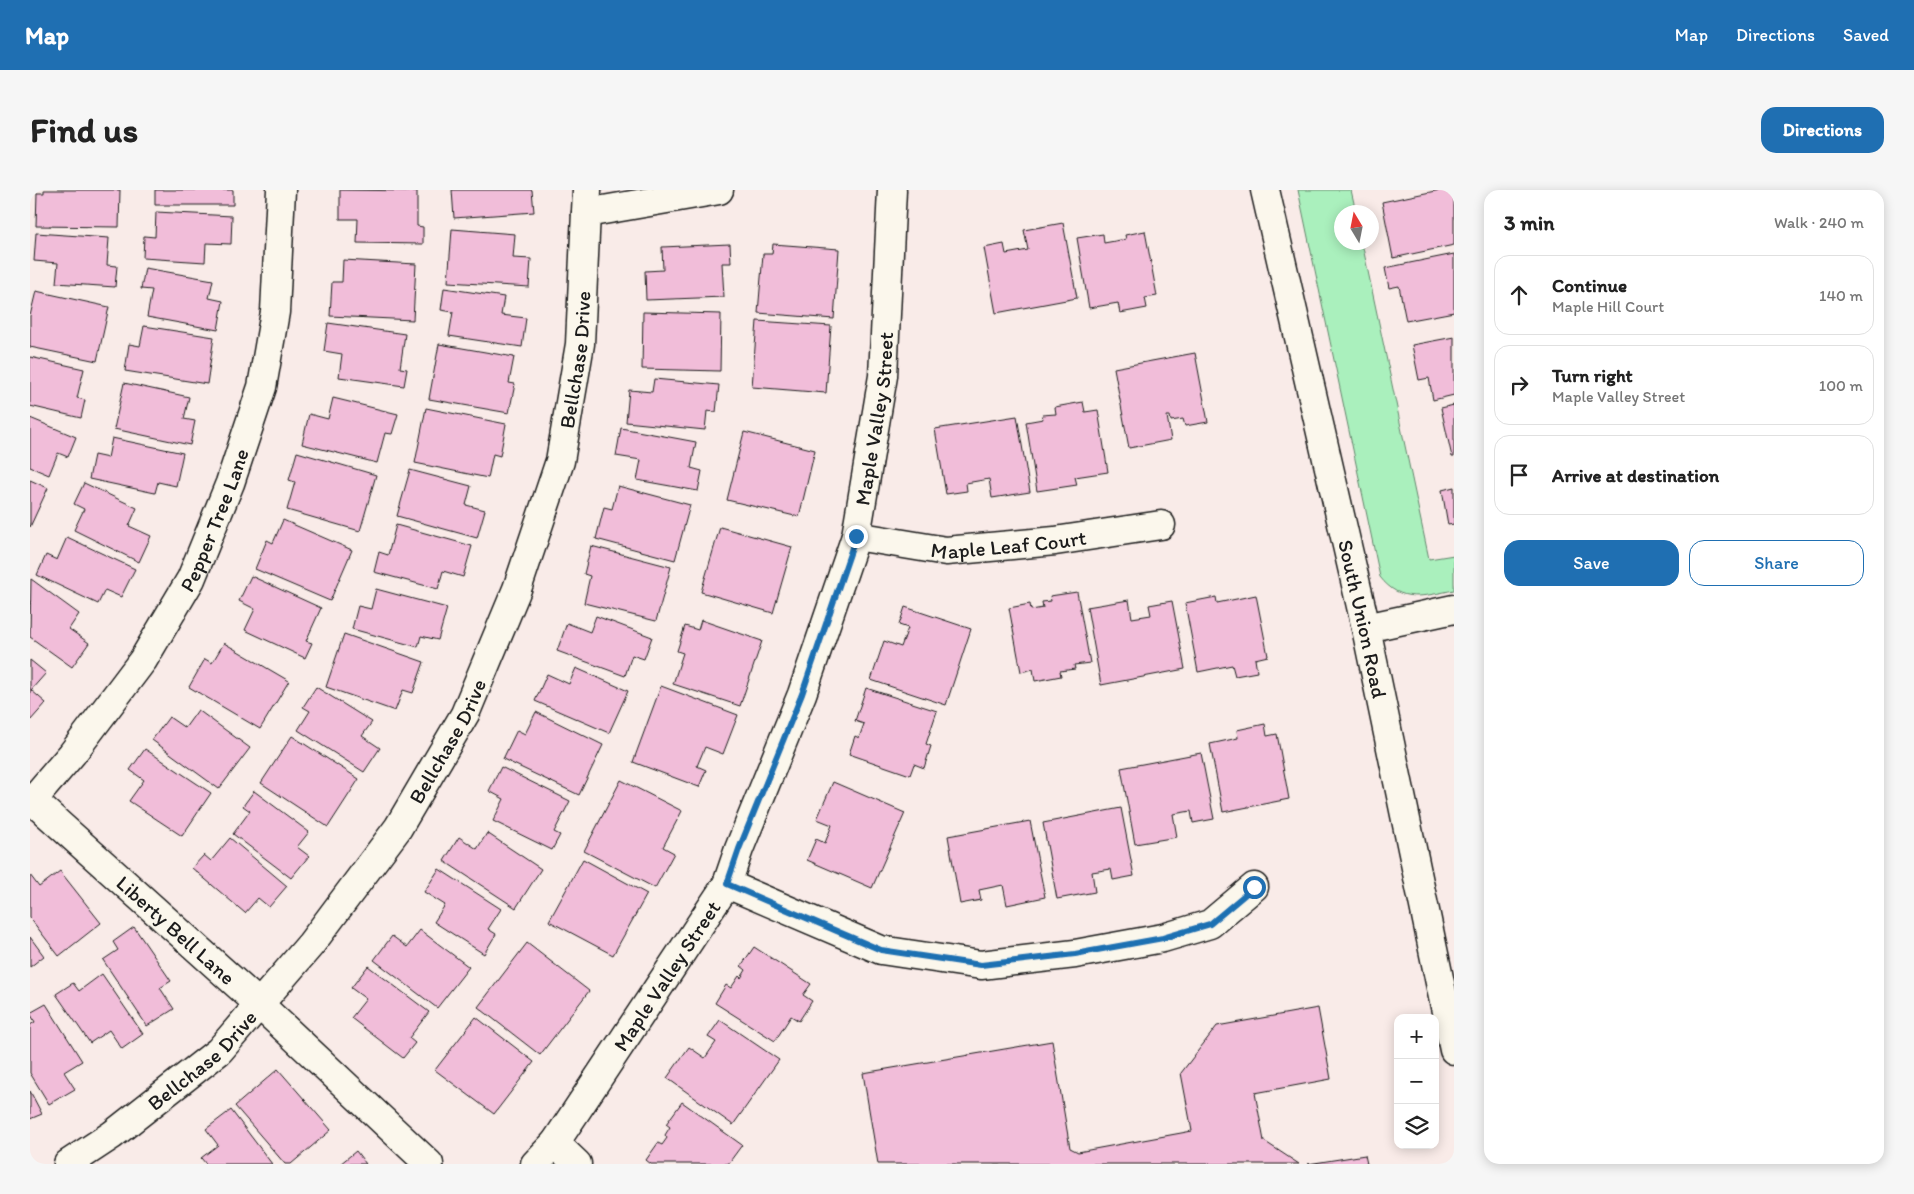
<!DOCTYPE html>
<html lang="en">
<head>
<meta charset="utf-8">
<style>
	:root { --surface:#fff; --page:#f6f6f6; --text:#222; --muted:#767676; --line:#e0e0e0; --accent:#1f6fb2 }
	body { margin:0; font-family:Itim,sans-serif; background:var(--page); color:var(--text) }
	.controls { position:absolute; right:15px; bottom:15px; display:grid; overflow:hidden; border-radius:10px; box-shadow:0 2px 12px #0003 }
	.controls button { width:45px; height:45px; display:grid; place-items:center; padding:0; border:0; border-bottom:1px solid var(--line); background:var(--surface); color:var(--text); font:25px sans-serif }
	.compass { position:absolute; left:1304px; top:15px; width:45px; height:45px; border-radius:50%; background:var(--surface); box-shadow:0 2px 12px #0003; rotate:350deg }
	.stop { position:absolute; width:15px; height:15px; margin:-11px; border:4px solid #1f6fb2; border-radius:50%; background:#fff }
	.stop.end { background:#1f6fb2; border-color:#fff; box-shadow:0 1px 5px #0008 }
	.list { margin:0; padding:0; list-style:none }
	h2 { display:flex; justify-content:space-between; align-items:center; height:65px; margin:0; padding:0 20px; font-size:21px }
	h2 small { font-size:16px; font-weight:400; color:var(--muted) }
	.list li { display:grid; grid-template-columns:32px 1fr auto; gap:15px; align-items:center; box-sizing:border-box; height:80px; margin:0 10px 10px; padding:0 10px; border:1px solid var(--line); border-radius:15px }
	.list b { display:block; font-size:19px; white-space:nowrap }
	.list p { margin:0; font-size:16px; white-space:nowrap; color:var(--muted) }
	.list em { font-size:16px; font-style:normal; color:var(--muted) }
	.actions { display:flex; gap:10px; padding:15px 20px }
	.actions a { flex:1; padding:11px 0; border:1px solid var(--accent); border-radius:15px; text-align:center; font-size:18px; color:var(--accent) }
	.actions .main { background:var(--accent); color:#fff }
	.icon { flex:none; width:28px; height:28px; fill:none; stroke:currentColor; stroke-width:2; stroke-linecap:round; stroke-linejoin:round }
	.map { position:relative; flex:none; width:1424px; height:974px; overflow:hidden; border-radius:15px }
	header { display:flex; align-items:center; gap:30px; box-sizing:border-box; height:70px; padding:0 25px; background:var(--accent); color:#fff }
	header strong { font-size:24px }
	nav { display:flex; gap:28px; margin-inline-start:auto; font-size:18px }
	.intro { display:flex; align-items:center; justify-content:space-between; box-sizing:border-box; height:120px; padding:0 30px }
	h1 { margin:0; font-size:35px }
	.button { padding:12px 22px; border-radius:15px; background:var(--accent); color:#fff; font-size:18px; font-weight:700 }
	main { display:flex; gap:30px; padding:0 30px }
	aside { flex:1; background:var(--surface); border-radius:15px; box-shadow:0 2px 12px #0003 }
	.map>svg:first-child { display:block }
</style>
</head>
<body>
<header>
<strong>Map</strong>
<nav><a>Map</a><a>Directions</a><a>Saved</a></nav>
</header>
<div class="intro"><h1>Find us</h1><a class="button">Directions</a></div>
<main>
<div class="map">
<svg width="1424" height="974" viewBox="0 0 1424 974">
	<rect width="100%" height="100%" fill="#f9ebe8"/>
	<filter id="ink" filterUnits="userSpaceOnUse"><feTurbulence type="fractalNoise" baseFrequency=".02" numOctaves="2"/><feDisplacementMap in="SourceGraphic" scale="10" xChannelSelector="R" yChannelSelector="G"/><feConvolveMatrix kernelMatrix="1 2 1 2 8 2 1 2 1" color-interpolation-filters="sRGB"/></filter>
	<g filter="url(#ink)">
		<path fill="#aaf0bd" stroke="#63866c" d="M1268,0H1321L1326,22H1312V52L1332,53L1399,369L1424,365V400C1394,406 1371,414 1350,387Z"/>
		<path fill="#f1bdd9" stroke="#1c1c1c" d="M14,0H90L89,37L6,36L7,3H14Z
			M125,0H203V15H125Z
			M310,0L387,1V36L393,37V54L327,53L328,29H310Z
			M422,0H502L504,22L424,28Z
			M1410,0H1424V55L1363,68L1352,12Z
			M126,22L202,26L201,54L176,53L175,72L113,68L114,46L125,47Z
			M1033,33L1047,108L966,123L954,58L974,54L976,64L998,60L994,40Z
			M422,39L485,44L483,68L501,69L499,97L418,92Z
			M1115,41L1127,106L1115,108L1117,118L1090,123L1088,113L1059,118L1047,48L1073,44L1074,53L1096,49L1095,45Z
			M6,43L79,48L77,75L87,76L85,97L26,93L28,73L4,71Z
			M700,54L701,73H692L694,107L616,110L615,81L633,80L632,57Z
			M743,54L809,59L804,129L728,123L733,64H742Z
			M1424,64V122L1376,131L1369,96L1359,98L1355,78Z
			M313,70L386,74L383,130L300,126L302,92H312Z
			M115,78L183,90L179,108L193,111L188,140L117,127L122,100L111,99Z
			M414,98L474,107L471,125L496,128L492,157L419,146L423,122L411,120Z
			M6,101L79,117L67,171L0,157V126Z
			M613,122L691,124L690,181L612,179Z
			M727,131L801,136L796,203L722,197Z
			M298,133L375,144L370,178L377,179L374,196L309,187L312,164L294,161Z
			M114,136L184,147L177,194L95,181L99,154L110,156Z
			M1424,147V205L1403,210L1399,188L1389,190L1382,155Z
			M409,154L484,167L479,193L485,194L479,223L399,209Z
			M1165,163L1178,232L1155,236L1153,229L1141,231L1140,226H1137L1141,250L1099,258L1084,178Z
			M0,167L54,179L47,208L55,210L51,228L0,216Z
			M624,189L689,195L686,222L677,221L675,240L596,232L599,200L622,202Z
			M94,193L159,207L154,229L165,231L160,255L84,239Z
			M303,208L368,224L362,244L355,243L347,273L272,254L279,224L298,229Z
			M1053,212L1055,222L1068,220L1078,282L1045,287L1047,295L1007,301L996,232L1013,229L1012,225L1026,224L1025,217Z
			M1424,215V267H1422L1411,218Z
			M396,218L476,234L470,266L463,264L458,288L385,273Z
			M987,226L1000,302L962,308L959,289L936,293L937,301L916,304L905,239Z
			M0,228L46,247L38,267L28,263L19,285L0,277Z
			M591,238L666,252L661,278L672,281L668,301L607,290L611,270L586,266Z
			M714,242L785,260L769,327L697,310Z
			M82,248L153,263L146,296L128,292L125,303L59,289L64,265L78,268Z
			M267,262L346,285L330,341L257,320L265,292L259,290Z
			M380,280L441,296L436,315L455,320L447,348L367,326Z
			M0,290L18,298L0,337Z
			M54,293L107,318L99,336L121,346L109,372L44,340L54,319L44,314Z
			M588,296L660,315L645,370L566,349L574,317L582,319Z
			M1424,297V334L1418,335L1412,300Z
			M253,330L322,360L300,411L225,379L237,350L243,353Z
			M366,335L442,356L433,387L413,381L408,399L344,382L349,362L358,365Z
			M690,337L762,357L743,423L671,402Z
			M37,347L105,379L91,407L75,400L68,414L7,385L16,365L27,370Z
			M561,356L641,377L626,431L554,413L560,386L554,384Z
			M221,386L291,418L276,451L282,453L275,468L215,440L225,419L209,411Z
			M1,389L49,424L39,439L59,453L42,477L0,447Z
			M346,399L417,418L408,450L391,446L388,457L322,439L328,416L341,419Z
			M1047,402L1060,473L1044,475L1045,479L1030,481L1031,486L1005,491L1003,479L991,482L979,418L1000,414L1001,420L1013,418L1012,412L1021,411L1020,406Z
			M1226,405L1238,466L1225,469L1227,482L1205,486L1202,475L1168,482L1155,413L1186,407L1187,413Z
			M1099,410L1102,428L1121,425L1119,415L1142,411L1155,479L1071,495L1057,417Z
			M875,417L941,439L916,515L841,490L854,451L871,457L878,438L869,435Z
			M566,426L622,447L614,469L602,465L595,486L527,461L537,433L560,442Z
			M671,430L732,451L710,516L643,494L653,463L647,461L655,436L668,440Z
			M314,444L394,472L383,503L373,500L365,521L296,497Z
			M194,453L259,491L230,539L159,497L175,469L182,473Z
			M0,470L16,483L1,500L16,513L0,531Z
			M546,478L598,501L579,543L505,511L517,484L539,494Z
			M631,496L708,525L693,564L675,557L667,576L676,580L669,597L603,572Z
			M286,497L342,532L332,546L350,558L334,582L268,540L280,521L273,517Z
			M836,498L907,521L896,554L901,556L894,578L884,574L880,585L819,564L825,546L829,548L834,534L825,531Z
			M168,520L220,558L189,599L122,550L139,527L155,538Z
			M506,522L573,555L549,605L473,569L487,540L495,544Z
			M1235,534L1237,546L1247,544L1259,609L1193,622L1180,554L1208,548L1207,540Z
			M262,546L329,589L298,637L231,593Z
			M115,559L181,603L152,646L99,611L114,590L100,580Z
			M1171,563L1184,629L1163,633L1161,621L1143,624L1147,647L1105,654L1091,578Z
			M471,577L540,611L524,642L530,645L522,660L463,631L474,609L459,601Z
			M591,590L652,621L633,657L644,663L625,698L554,661Z
			M803,592L875,623L842,698L777,670L786,649L795,653L802,635L787,629Z
			M224,601L279,642L267,657L279,666L261,688L203,644L220,621L213,616Z
			M1091,618L1104,686L1083,690L1081,679L1062,682L1065,702L1027,709L1013,633Z
			M1000,631L1015,707L977,715L973,695L949,700L951,710L930,714L918,646Z
			M457,643L511,679L486,718L414,671L429,647L447,659Z
			M200,648L257,696L239,717L228,708L215,723L162,678L174,665L181,671Z
			M553,669L617,704L583,765L519,731Z
			M409,679L471,719L458,739L466,744L454,764L404,732L415,715L394,702Z
			M30,681L71,733L29,766L0,728V685L9,697Z
			M104,737L141,791L130,798L144,819L117,836L73,770L88,760L83,752Z
			M390,740L439,777L407,818L344,770L362,746L377,757Z
			M0,747L14,766L0,777Z
			M497,753L559,801L510,865L448,817Z
			M724,757L781,794L773,805L782,811L769,831L761,826L745,851L685,813L696,795L701,798L709,786L711,788L716,780L711,776Z
			M338,776L399,822L379,848L385,853L373,868L321,828L336,809L321,798Z
			M72,784L113,844L92,859L79,840L60,853L26,804L43,793L49,801Z
			M16,814L52,871L34,882L45,899L19,914L0,883V835L5,832L0,823Z
			M1288,818L1301,889L1225,903L1234,951L1269,974H848L833,883L1022,851L1040,958L1048,962L1162,941L1151,883L1187,836Z
			M446,827L504,872L464,924L405,880Z
			M690,830L749,870L703,935L637,888L659,857L675,868L686,852L678,847Z
			M248,879L301,940L261,974H255L205,916Z
			M0,901L12,924L0,929Z
			M652,912L712,955L698,974H621L616,970L628,953L632,955L637,948L635,945L640,937L636,934Z
			M201,920L242,974H176L171,968L188,955L176,939Z
			M326,961L336,974H310Z
			M1335,965L1337,974H1278Z"/>
		<g fill="none" stroke-linecap="round" stroke-linejoin="round">
			<defs>
				<g id="minor">
					<path id="s1" d="M1235,0L1336,438L1424,860"/>
					<path d="M556,23L689,0"/>
					<path id="s2" d="M826,346L916,361L1025,351L1131,335"/>
					<path d="M1336,438L1424,419"/>
					<path id="s3" d="M2,610L229,814L399,974"/>
					<path id="s4" d="M0,613L42,564L113,470L161,389L200,293L232,197L245,122L251,0"/>
					<path d="M697,694L851,760L951,775L1045,764L1133,748L1180,734L1224,697"/>
					<path d="M525,953L547,974"/>
					<path id="s5" d="M38,974L82,945L189,861L281,754L368,638L435,524L487,399L530,271L550,154L557,0"/>
					<path id="s6" d="M505,974L525,953L697,694L709,659L772,504L826,346L853,186L862,0"/>
				</g>
			</defs>
			<use href="#minor" stroke="#1c1c1c" stroke-width="31"/>
			<use href="#minor" stroke="#fbf7ec" stroke-width="28"/>
		</g>
	</g>
	<g fill="none" stroke-linecap="round" stroke-linejoin="round" filter="url(#ink)">
		<path stroke="#1f6fb2" stroke-width="6" d="M826,346L772,504L709,659L697,694L851,760L951,775L1045,764L1133,748L1180,734L1224,697"/>
	</g>
	<g text-anchor="middle" dominant-baseline="central" stroke-width="4" stroke-linejoin="round" paint-order="stroke">
		<g font-size="21" fill="#1c1c1c" stroke="#fbf7ec">
			<text stroke="none"><textPath href="#s5" startOffset="980">Bellchase Drive</textPath></text>
			<text stroke="none"><textPath href="#s6" startOffset="830">Maple Valley Street</textPath></text>
			<text stroke="none"><textPath href="#s4" startOffset="340">Pepper Tree Lane</textPath></text>
			<text stroke="none"><textPath href="#s2" startOffset="154">Maple Leaf Court</textPath></text>
			<text stroke="none"><textPath href="#s1" startOffset="440">South Union Road</textPath></text>
			<text stroke="none"><textPath href="#s5" startOffset="575">Bellchase Drive</textPath></text>
			<text stroke="none"><textPath href="#s3" startOffset="194">Liberty Bell Lane</textPath></text>
			<text stroke="none"><textPath href="#s6" startOffset="230">Maple Valley Street</textPath></text>
			<text stroke="none"><textPath href="#s5" startOffset="170">Bellchase Drive</textPath></text>
		</g>
	</g>
</svg>
<div class="controls">
<button>+</button>
<button>−</button>
<button><svg class="icon" aria-label="layers" viewBox="0 0 24 24"><path d="M12 4l9 5-9 5-9-5zM3 14l9 5 9-5"/></svg></button>
</div>
<svg class="compass" viewBox="-18 -18 36 36"><path d="M0-13l5 13h-10z" fill="#e53935"/><path d="M0 13l5-13h-10z" fill="#767676"/></svg>
<div class="stop" style="left:1224px;top:697px"></div>
<div class="stop end" style="left:826px;top:346px"></div>
</div>
<aside>
<h2>3 min<small>Walk · 240 m</small></h2>
<ul class="list">
<li><svg class="icon" aria-label="ahead" viewBox="0 0 24 24"><path d="M12 20V5M6 11l6-6 6 6"/></svg><div><b>Continue</b><p>Maple Hill Court</p></div><em>140 m</em></li>
<li><svg class="icon" aria-label="right" viewBox="0 0 24 24"><path d="M7 20v-9h11M14 6l5 5-5 5"/></svg><div><b>Turn right</b><p>Maple Valley Street</p></div><em>100 m</em></li>
<li><svg class="icon" aria-label="arrive" viewBox="0 0 24 24"><path d="M6 21V4h12l-3 4 3 4H6"/></svg><div><b>Arrive at destination</b></div></li>
</ul>
<div class="actions"><a class="main">Save</a><a>Share</a></div>
</aside>
</main>
</body>
</html>
